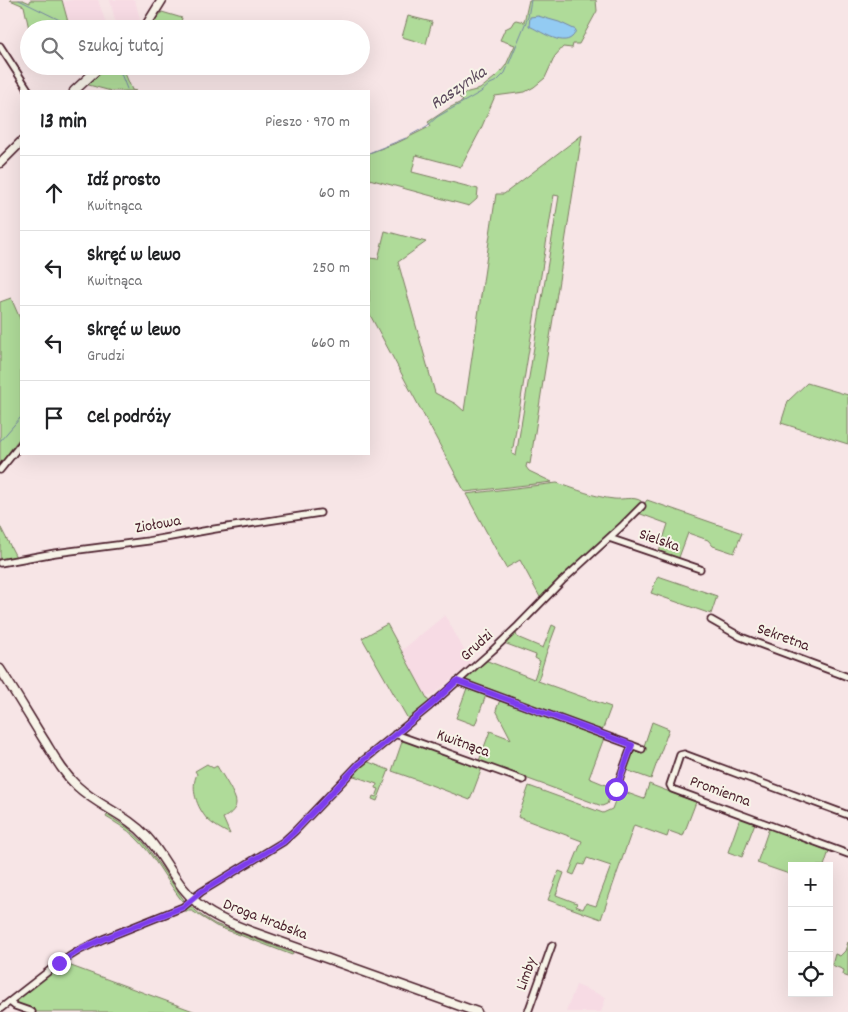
<!DOCTYPE html>
<html lang="pl">
<head>
<meta charset="utf-8">
<style>
	:root { --surface:#fff; --page:#f2f2f2; --text:#202124; --muted:#757577; --line:#e0e0e0 }
	body { margin:0; font-family:Dekko,sans-serif; background:var(--page); color:var(--text) }
	.controls { position:absolute; right:15px; bottom:15px; display:grid; overflow:hidden; border-radius:0px; box-shadow:0 5px 20px #0002 }
	.controls button { width:45px; height:45px; display:grid; place-items:center; padding:0; border:0; border-bottom:1px solid var(--line); background:var(--surface); color:var(--text); font:25px sans-serif }
	.stop { position:absolute; width:15px; height:15px; margin:-11px; border:4px solid #7c3aed; border-radius:50%; background:#fff }
	.stop.end { background:#7c3aed; border-color:#fff; box-shadow:0 1px 5px #0008 }
	.list { margin:0; padding:0; list-style:none }
	h2 { display:flex; justify-content:space-between; align-items:center; height:65px; margin:0; padding:0 20px; font-size:21px }
	h2 small { font-size:16px; font-weight:400; color:var(--muted) }
	.list li { display:grid; grid-template-columns:32px 1fr auto; gap:15px; align-items:center; box-sizing:border-box; height:75px; padding:0 20px; border-top:1px solid var(--line) }
	.list b { display:block; font-size:19px; white-space:nowrap }
	.list p { margin:0; font-size:16px; white-space:nowrap; color:var(--muted) }
	.list em { font-size:16px; font-style:normal; color:var(--muted) }
	.icon { flex:none; width:28px; height:28px; fill:none; stroke:currentColor; stroke-width:2; stroke-linecap:round; stroke-linejoin:round }
	.map { position:relative; flex:none; width:848px; height:1012px; overflow:hidden }
	.search { position:absolute; background:var(--surface); box-shadow:0 5px 20px #0002; left:20px; top:20px; width:350px; height:55px; display:flex; align-items:center; gap:12px; box-sizing:border-box; padding:0 18px; border-radius:28px; color:var(--muted); font-size:19px }
	.panel { position:absolute; background:var(--surface); box-shadow:0 5px 20px #0002; left:20px; top:90px; width:350px; height:365px; border-radius:0px }
	.map>svg:first-child { display:block }
</style>
</head>
<body>
<div class="map">
<svg width="848" height="1012" viewBox="0 0 848 1012">
	<rect width="100%" height="100%" fill="#f7e5e6"/>
	<filter id="ink" filterUnits="userSpaceOnUse"><feTurbulence type="fractalNoise" baseFrequency=".02" numOctaves="2"/><feDisplacementMap in="SourceGraphic" scale="10" xChannelSelector="R" yChannelSelector="G"/><feConvolveMatrix kernelMatrix="1 2 1 2 8 2 1 2 1" color-interpolation-filters="sRGB"/></filter>
	<g filter="url(#ink)">
		<path fill="#f7dbe4" d="M72,0H98L108,29H81L68,22L63,2Z
			M110,0H135L141,24L139,29H117Z
			M445,615L471,663L431,696H426L401,651Z
			M576,985L606,997L601,1012H566Z"/>
		<path fill="#afdb99" stroke="#7c7d62" fill-rule="evenodd" d="M10,0H23L30,3V0H62L68,22L81,29H29L24,6Z
			M529,0H596L597,11L579,44H573L572,48L563,47L555,56L545,78L534,87L525,92L495,96L480,131L461,167L416,155L412,172L478,189L477,199L469,206L369,179V153L399,142L431,126L428,122L449,108L463,101L459,97L468,92L480,89L494,78L502,70L506,65L515,45L500,40L505,29L511,26L514,21L516,20L524,22Z
			M162,12L182,18L179,29H148L156,16L158,17Z
			M408,16L432,22L426,44L402,37Z
			M107,66H122L132,90L136,91H111L85,84Z
			M582,135L530,464L527,463L526,467L529,471L552,482L465,492L369,313V258L378,259L385,231L426,242L398,262L435,393L456,404L464,411L496,194H504ZM554,195L559,196L516,456L512,454Z
			M11,298L21,321V436L0,464V302Z
			M807,383L848,395V444L781,423L788,401Z
			M557,483C576,489 594,497 614,499C622,500 634,496 641,501L640,506L541,599L520,560L506,568L466,494Z
			M647,500L742,533L734,553L713,546L708,540L688,533L678,560L659,552L668,524L638,513Z
			M0,527L1,528L16,557L0,560Z
			M658,576L717,596L711,614L651,593Z
			M387,624L429,702L408,719L362,638Z
			M552,625L556,627L546,654L538,681L611,707L602,731L464,682L463,680L485,660L534,679L540,661L535,658L536,655L504,643L516,633L517,637L543,648Z
			M467,688L486,695L475,725L456,718Z
			M500,700L604,738L589,778L613,788L607,804L602,806L479,761L490,731L511,739L496,710Z
			M652,722L669,729L651,779L626,770L633,753L637,751L642,752Z
			M403,739L482,768L470,800L423,782L392,771Z
			M366,761L389,770L377,801L372,799L373,796L376,797L379,789L376,788L377,784L351,775Z
			M207,764L213,768L217,766C221,773 237,797 236,803C236,810 228,816 223,818L230,834C222,830 213,825 207,819C197,807 190,789 197,774L195,771Z
			M649,784L696,802L683,836L669,831L667,837L634,825L601,919L548,900L559,871L564,873L556,895L577,903L576,906L583,909L586,903L596,906L611,866L587,858L584,865L579,864L574,875L569,873L582,841L518,817L529,786L603,813L612,809L619,790L644,799Z
			M107,815L128,828L144,843L184,900L182,901C166,880 154,855 135,837C127,829 116,823 106,817Z
			M740,818L755,823L742,857L728,852Z
			M769,828L829,851L824,866H792V875L757,863Z
			M189,905L202,916L215,924L293,953L292,955L216,926L192,911H182Z
			M848,942V977L843,975L844,970L832,965L835,954L840,956L845,951Z
			M63,963L196,1012H36L16,1005L13,1002Z"/>
		<path fill="#93cbf2" stroke="#7686a2" d="M538,16L559,22L576,30C575,32 574,36 572,37C562,47 539,30 529,26L530,17Z"/>
		<g fill="none" stroke-linecap="round" stroke-linejoin="round">
			<path stroke="#7686a2" stroke-width="1" d="M19,0L78,29
				M118,66L127,89
				M411,135L427,126L437,117L481,92L490,84L497,81L505,73L528,17L531,0
				M369,153L406,138
				M0,441L21,417"/>
			<defs>
				<path id="street" d="M0,46L29,91
					M0,470L21,444
					M609,538L700,569
					M0,563L55,553L148,541L215,529L320,513
					M711,620L741,637L848,677
					M457,681L642,749
					M395,734L523,780
					M616,789L632,745
					M848,815L684,754L680,755L670,785L672,789L848,854
					M10,1002L15,1006L32,1012
					M0,1009L59,963L80,950L103,939L183,907L201,892L283,842L295,831L359,764L430,706L493,650L518,626L562,581L623,525L642,506
					M528,1012L552,945"/>
				<path id="secondary" d="M144,29L162,0
					M74,91L101,66
					M0,163L21,142
					M0,669C15,692 29,716 44,740C54,756 63,773 77,786C98,806 127,815 147,837C158,849 166,864 175,877C196,909 216,918 250,931L477,1012"/>
			</defs>
			<use href="#street" stroke="#4a1f2b" stroke-width="9"/>
			<use href="#secondary" stroke="#4a1f2b" stroke-width="11"/>
			<use href="#street" stroke="#f7f3e8" stroke-width="5.5"/>
			<use href="#secondary" stroke="#f7f3e8" stroke-width="8"/>
		</g>
	</g>
	<g fill="none" stroke-linecap="round" stroke-linejoin="round" filter="url(#ink)">
		<path stroke="#7c3aed" stroke-width="6" d="M59,963L80,950L103,939L183,907L201,892L283,842L295,831L359,764L430,706L457,681L632,745L616,789"/>
	</g>
	<g text-anchor="middle" dominant-baseline="central" stroke-width="4" stroke-linejoin="round" paint-order="stroke">
		<g font-size="16" fill="#4a1f2b" stroke="#f7f3e8">
			<text transform="translate(158 525) rotate(-10)">Ziołowa</text>
			<text transform="translate(659 541) rotate(19)">Sielska</text>
			<text transform="translate(783 638) rotate(20)">Sekretna</text>
			<text transform="translate(477 646) rotate(-42)">Grudzi</text>
			<text transform="translate(463 744) rotate(20)">Kwitnąca</text>
			<text transform="translate(720 792) rotate(20)">Promienna</text>
			<text transform="translate(265 920) rotate(21)">Droga Hrabska</text>
			<text transform="translate(527 974) rotate(-70)">Limby</text>
		</g>
		<g font-size="18" font-style="italic" fill="#5c4a5d" stroke="#f7f3e8">
			<text transform="translate(459 89) rotate(-34)">Raszynka</text>
		</g>
	</g>
</svg>
<div class="controls">
<button>+</button>
<button>−</button>
<button><svg class="icon" aria-label="locate" viewBox="0 0 24 24"><circle cx="12" cy="12" r="6"/><path d="M12 2v4M12 18v4M2 12h4M18 12h4"/></svg></button>
</div>
<div class="stop" style="left:616px;top:789px"></div>
<div class="stop end" style="left:59px;top:963px"></div>
<div class="search"><svg class="icon" aria-label="search" viewBox="0 0 24 24"><circle cx="10" cy="10" r="6"/><path d="M15 15l6 6"/></svg>Szukaj tutaj</div>
<section class="panel">
<h2>13 min<small>Pieszo · 970 m</small></h2>
<ul class="list">
<li><svg class="icon" aria-label="ahead" viewBox="0 0 24 24"><path d="M12 20V5M6 11l6-6 6 6"/></svg><div><b>Idź prosto</b><p>Kwitnąca</p></div><em>60 m</em></li>
<li><svg class="icon" aria-label="left" viewBox="0 0 24 24"><path d="M17 20v-9H6M10 6l-5 5 5 5"/></svg><div><b>Skręć w lewo</b><p>Kwitnąca</p></div><em>250 m</em></li>
<li><svg class="icon" aria-label="left" viewBox="0 0 24 24"><path d="M17 20v-9H6M10 6l-5 5 5 5"/></svg><div><b>Skręć w lewo</b><p>Grudzi</p></div><em>660 m</em></li>
<li><svg class="icon" aria-label="arrive" viewBox="0 0 24 24"><path d="M6 21V4h12l-3 4 3 4H6"/></svg><div><b>Cel podróży</b></div></li>
</ul>
</section>
</div>
</body>
</html>
